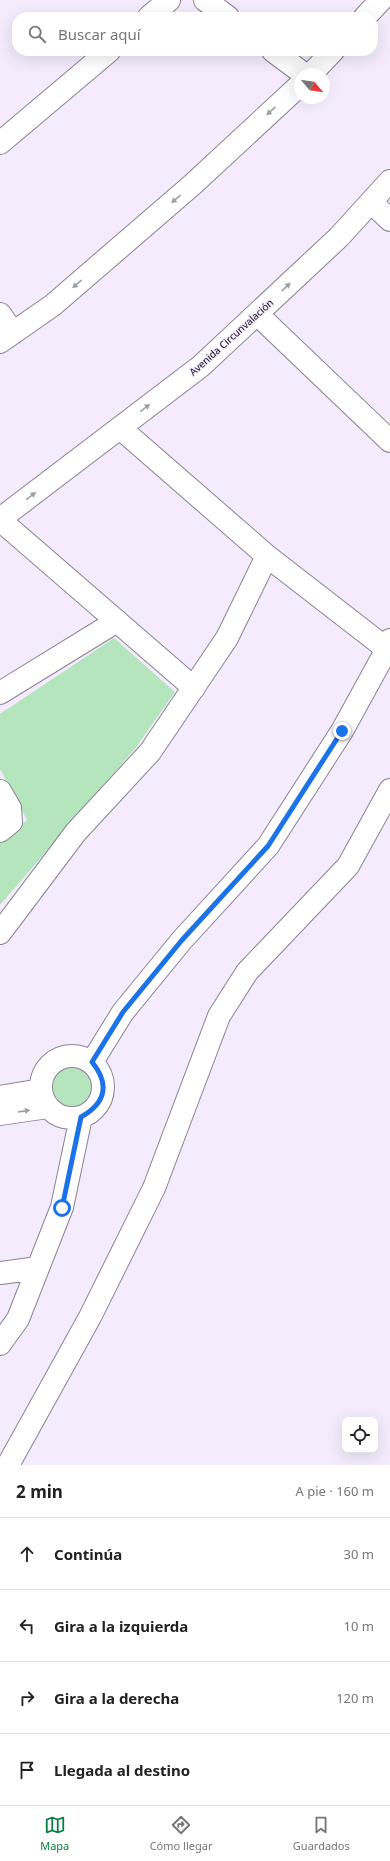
<!DOCTYPE html>
<html lang="es">
<head>
<meta charset="utf-8">
<style>
	:root { --surface:#fff; --page:#f2f2f2; --text:#222; --muted:#767676; --line:#e0e0e0; --accent:#0b8043 }
	body { margin:0; font-family:"Noto Sans",sans-serif; background:var(--page); color:var(--text) }
	.controls { position:absolute; right:12px; bottom:12px; display:grid; overflow:hidden; border-radius:8px; box-shadow:0 4px 16px #0002 }
	.controls button { width:36px; height:36px; display:grid; place-items:center; padding:0; border:0; border-bottom:1px solid var(--line); background:var(--surface); color:var(--text); font:20px sans-serif }
	.compass { position:absolute; left:294px; top:68px; width:36px; height:36px; border-radius:50%; background:var(--surface); box-shadow:0 4px 16px #0002; rotate:119deg }
	.stop { position:absolute; width:12px; height:12px; margin:-9px; border:3px solid #1a73e8; border-radius:50%; background:#fff }
	.stop.end { background:#1a73e8; border-color:#fff; box-shadow:0 1px 4px #0008 }
	.list { margin:0; padding:0; list-style:none }
	h2 { display:flex; justify-content:space-between; align-items:center; height:52px; margin:0; padding:0 16px; font-size:17px }
	h2 small { font-size:13px; font-weight:400; color:var(--muted) }
	.list li { display:grid; grid-template-columns:26px 1fr auto; gap:12px; align-items:center; box-sizing:border-box; height:72px; padding:0 16px; border-top:1px solid var(--line) }
	.list b { display:block; font-size:15px; white-space:nowrap }
	.list em { font-size:13px; font-style:normal; color:var(--muted) }
	.icon { flex:none; width:22px; height:22px; fill:none; stroke:currentColor; stroke-width:2; stroke-linecap:round; stroke-linejoin:round }
	.map { position:relative; flex:none; width:390px; height:1465px; overflow:hidden }
	.search { position:absolute; background:var(--surface); box-shadow:0 4px 16px #0002; left:12px; right:12px; top:12px; height:44px; display:flex; align-items:center; gap:10px; box-sizing:border-box; padding:0 14px; border-radius:16px; color:var(--muted); font-size:15px }
	.sheet { height:340px; background:var(--surface) }
	nav { display:flex; justify-content:space-around; align-items:center; box-sizing:border-box; height:56px; border-top:1px solid var(--line); background:var(--surface); font-size:11px; color:var(--muted) }
	nav a { display:grid; justify-items:center; gap:2px }
	nav .on { color:var(--accent) }
	.map>svg:first-child { display:block }
</style>
</head>
<body>
<div class="map">
<svg width="390" height="1465" viewBox="0 0 390 1465">
	<rect width="100%" height="100%" fill="#f4ecfd"/>
	<path fill="#b5e5bd" d="M114,638L175,692L134,750L0,905V843L27,820L0,769V714Z
		M53 1087a20 20 0 1 1 40 0a20 20 0 1 1-40 0Z"/>
	<g fill="none" stroke-linecap="round" stroke-linejoin="round">
		<defs>
			<path id="minor" d="M205,0L228,17
				M149,17L169,0
				M365,17L381,0
				M273,51L304,74
				M311,74L333,51
				M0,143L109,51
				M371,202L390,220
				M0,314L13,333
				M257,314L390,441
				M0,342L53,305L192,185L300,85
				M120,428L267,556L387,649
				M0,519L201,366L339,237L390,181
				M0,520L194,688
				M0,693L117,621
				M0,791L10,808L11,822L0,831
				M0,933L76,832L150,752L227,638L267,556
				M41 1087a31 31 0 1 1 62 0a31 31 0 1 1-62 0Z
				M92,1062L123,1012L182,940L268,846L342,731L387,649L390,640
				M0,1097L41,1090
				M0,1114L48,1107
				M0,1273L38,1268
				M0,1344L18,1319L62,1207L81,1117
				M8,1465L90,1317L154,1188L219,1016L247,972L348,866L390,790"/>
		</defs>
		<use href="#minor" stroke="#8a8294" stroke-width="24"/>
		<use href="#minor" stroke="#fff" stroke-width="22"/>
	</g>
	<defs><path id="oneway-solid" d="M-6-.8H1V-3.2L6.5 0L1 3.2V.8H-6Z"/></defs>
	<g fill="#a09fa1">
		<use href="#oneway-solid" transform="translate(271 111) rotate(137)"/>
		<use href="#oneway-solid" transform="translate(176 199) rotate(139)"/>
		<use href="#oneway-solid" transform="translate(77 284) rotate(139)"/>
		<use href="#oneway-solid" transform="translate(286 287) rotate(-43)"/>
		<use href="#oneway-solid" transform="translate(145 408) rotate(-37)"/>
		<use href="#oneway-solid" transform="translate(31 496) rotate(-37)"/>
		<use href="#oneway-solid" transform="translate(24 1111) rotate(-9)"/>
	</g>
	<g fill="none" stroke-linecap="round" stroke-linejoin="round">
		<path stroke="#1a73e8" stroke-width="5" d="M62,1208L81,1117C106,1103 110,1084 92,1062L123,1012L182,940L268,846L342,731"/>
	</g>
	<g text-anchor="middle" dominant-baseline="central" stroke-width="3" stroke-linejoin="round" paint-order="stroke">
		<g font-size="10" fill="#110e14" stroke="#f4ecfd">
			<text transform="translate(231 337) rotate(-42)">Avenida Circunvalación</text>
		</g>
	</g>
</svg>
<div class="controls">
<button><svg class="icon" aria-label="locate" viewBox="0 0 24 24"><circle cx="12" cy="12" r="6"/><path d="M12 2v4M12 18v4M2 12h4M18 12h4"/></svg></button>
</div>
<svg class="compass" viewBox="-18 -18 36 36"><path d="M0-13l5 13h-10z" fill="#e53935"/><path d="M0 13l5-13h-10z" fill="#767676"/></svg>
<div class="stop" style="left:62px;top:1208px"></div>
<div class="stop end" style="left:342px;top:731px"></div>
<div class="search"><svg class="icon" aria-label="search" viewBox="0 0 24 24"><circle cx="10" cy="10" r="6"/><path d="M15 15l6 6"/></svg>Buscar aquí</div>
</div>
<section class="sheet">
<h2>2 min<small>A pie · 160 m</small></h2>
<ul class="list">
<li><svg class="icon" aria-label="ahead" viewBox="0 0 24 24"><path d="M12 20V5M6 11l6-6 6 6"/></svg><div><b>Continúa</b></div><em>30 m</em></li>
<li><svg class="icon" aria-label="left" viewBox="0 0 24 24"><path d="M17 20v-9H6M10 6l-5 5 5 5"/></svg><div><b>Gira a la izquierda</b></div><em>10 m</em></li>
<li><svg class="icon" aria-label="right" viewBox="0 0 24 24"><path d="M7 20v-9h11M14 6l5 5-5 5"/></svg><div><b>Gira a la derecha</b></div><em>120 m</em></li>
<li><svg class="icon" aria-label="arrive" viewBox="0 0 24 24"><path d="M6 21V4h12l-3 4 3 4H6"/></svg><div><b>Llegada al destino</b></div></li>
</ul>
</section>
<nav>
<a class="on"><svg class="icon" aria-label="map" viewBox="0 0 24 24"><path d="M3 6l6-2 6 2 6-2v14l-6 2-6-2-6 2zM9 4v14M15 6v14"/></svg>Mapa</a>
<a><svg class="icon" aria-label="directions" viewBox="0 0 24 24"><path d="M12 3l9 9-9 9-9-9zM9 14v-3h6M13 9l2 2-2 2"/></svg>Cómo llegar</a>
<a><svg class="icon" aria-label="saved" viewBox="0 0 24 24"><path d="M7 4h10v16l-5-4-5 4z"/></svg>Guardados</a>
</nav>
</body>
</html>
